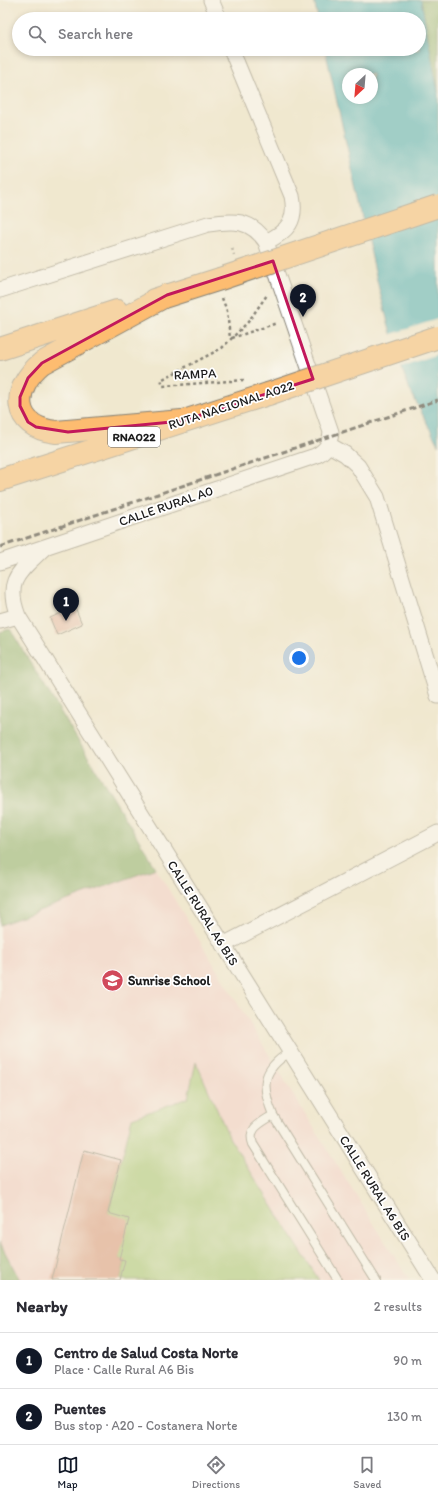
<!DOCTYPE html>
<html lang="en">
<head>
<meta charset="utf-8">
<style>
	:root { --surface:#fff; --page:#f2f2f3; --text:#2b2b33; --muted:#7c7c81; --line:#e1e1e2; --accent:#111827 }
	body { margin:0; font-family:Itim,sans-serif; background:var(--page); color:var(--text) }
	.compass { position:absolute; left:342px; top:68px; width:36px; height:36px; border-radius:50%; background:var(--surface); box-shadow:0 2px 6px #0003; rotate:206deg }
	.you { position:absolute; left:299px; top:658px; width:14px; height:14px; margin:-10px; border:3px solid #fff; border-radius:50%; background:#1a73e8; box-shadow:0 0 0 6px #1a73e833 }
	.badge { display:grid; place-items:center; width:26px; height:26px; border-radius:50%; background:var(--accent); color:#fff; font-size:13px; font-weight:700 }
	.pin { position:absolute; translate:-50% -33px; filter:drop-shadow(0 1px 2px #0008) }
	.pin::after { content:''; position:absolute; top:21px; width:14px; height:12px; background:inherit; clip-path:polygon(0 0,100% 0,50% 100%) }
	.list { margin:0; padding:0; list-style:none }
	h2 { display:flex; justify-content:space-between; align-items:center; height:52px; margin:0; padding:0 16px; font-size:17px }
	h2 small { font-size:13px; font-weight:400; color:var(--muted) }
	.list li { display:grid; grid-template-columns:26px 1fr auto; gap:12px; align-items:center; box-sizing:border-box; height:56px; padding:0 16px; border-top:1px solid var(--line) }
	.list b { display:block; font-size:15px; white-space:nowrap }
	.list p { margin:0; font-size:13px; white-space:nowrap; color:var(--muted) }
	.list em { font-size:13px; font-style:normal; color:var(--muted) }
	.icon { flex:none; width:22px; height:22px; fill:none; stroke:currentColor; stroke-width:2; stroke-linecap:round; stroke-linejoin:round }
	.map { position:relative; flex:none; width:438px; height:1280px; overflow:hidden }
	.search { position:absolute; background:var(--surface); box-shadow:0 2px 6px #0003; left:12px; right:12px; top:12px; height:44px; display:flex; align-items:center; gap:10px; box-sizing:border-box; padding:0 14px; border-radius:22px; color:var(--muted); font-size:15px }
	.sheet { height:164px; background:var(--surface) }
	nav { display:flex; justify-content:space-around; align-items:center; box-sizing:border-box; height:56px; border-top:1px solid var(--line); background:var(--surface); font-size:11px; color:var(--muted) }
	nav a { display:grid; justify-items:center; gap:2px }
	nav .on { color:var(--accent) }
	.map>svg:first-child { display:block }
</style>
</head>
<body>
<div class="map">
<svg width="438" height="1280" viewBox="0 0 438 1280">
	<rect width="100%" height="100%" fill="#fff"/>
	<filter id="ink" filterUnits="userSpaceOnUse"><feTurbulence type="fractalNoise" baseFrequency=".025" numOctaves="2"/><feDisplacementMap in="SourceGraphic" scale="8" xChannelSelector="R" yChannelSelector="G"/><feConvolveMatrix kernelMatrix="1 2 1 2 8 2 1 2 1" color-interpolation-filters="sRGB"/></filter>
	<filter id="wash" filterUnits="userSpaceOnUse"><feTurbulence type="fractalNoise" baseFrequency=".012" numOctaves="4" result="noise"/><feDisplacementMap in="SourceGraphic" scale="16" xChannelSelector="R" yChannelSelector="G"/><feGaussianBlur stdDeviation="0.9" result="paint"/><feColorMatrix in="noise" values="0 0 0 0 0 0 0 0 0 0 0 0 0 0 0 0 0 1.4 0 .05"/><feComposite in="paint" operator="in"/></filter>
	<g filter="url(#wash)">
		<rect width="100%" height="100%" fill="#f0e8cf"/>
		<path fill="#f7d0ce" d="M10,629L291,1091L409,1280H0V632Z"/>
		<path fill="#a3c973" stroke="#607248" d="M196,1062L230,1139L319,1280H120L125,1261L119,1259L108,1213L132,1118L188,1098Z"/>
		<path fill="#82ad65" stroke="#4f6440" d="M421,0H438V92Z
			M10,629L156,868L0,925V632Z
			M0,1243L20,1280H0Z"/>
		<path fill="#40afbb" stroke="#2e666c" fill-rule="evenodd" d="M314,0H421L438,92V445L410,390L397,356L379,289L325,49H419V19H318ZM348,74H372V98H348Z"/>
		<path fill="#f0e8cf" d="M438,319V355L400,368L389,335Z"/>
		<g id="blocks">
			<path fill="#db947d" d="M75,607L82,624L57,635L50,618Z
				M84,1150L121,1160L108,1213L129,1219L119,1259L125,1260L120,1280H52Z"/>
		</g>
	</g>
	<g filter="url(#ink)">
		<use href="#blocks" fill-opacity="0" stroke="#868276" stroke-width="1"/>
		<g fill="none" stroke-linecap="round" stroke-linejoin="round">
			<defs>
				<path id="lane" d="M290,1052C261,1070 261,1086 273,1115L376,1280
					M273,1115C261,1123 247,1128 253,1144L338,1280"/>
				<path id="street" d="M211,0L219,19
					M231,49L292,196C297,221 288,231 266,242
					M0,290L208,224C233,220 251,219 266,242L331,432C330,444 326,451 315,456L0,562
					M329,445L345,454L358,466L377,497L438,696
					M45,547C20,572 4,579 18,616L433,1280
					M0,621L18,616
					M223,945L438,833"/>
				<path id="highway" d="M167,295L42,363C11,388 11,427 56,432L182,421
					M154,300L220,279
					M0,349L117,311
					M0,480L268,394"/>
			</defs>
			<use href="#lane" stroke="#868276" stroke-width="10"/>
			<use href="#street" stroke="#868276" stroke-width="17"/>
			<use href="#highway" stroke="#868276" stroke-width="24"/>
			<path stroke="#868276" stroke-width="2.5" stroke-dasharray="3 3" stroke-linecap="butt" d="M232,248L234,255
				M222,298L227,311L230,338
				M232,338L277,323
				M244,380L163,386L161,380L222,348L248,322L267,295"/>
			<use href="#lane" stroke="#fff" stroke-width="8"/>
			<use href="#street" stroke="#fff" stroke-width="15"/>
			<use href="#highway" stroke="#fdbc6f" stroke-width="22"/>
			<path stroke="#1c1c1c" stroke-width="3" stroke-dasharray="6 3" stroke-linecap="butt" d="M0,547L438,400"/>
			<defs>
				<path id="highway-bridge" d="M220,279L438,206
					M268,394L438,337"/>
			</defs>
			<use href="#highway-bridge" stroke="#868276" stroke-width="24" stroke-linecap="butt"/>
			<use href="#highway-bridge" stroke="#fdbc6f" stroke-width="22"/>
		</g>
	</g>
	<path d="M0 0H438V1280H0ZM273,261L313,379L182,421L68,432L36,427L28,422L20,406V397L28,378L42,363L167,295Z" fill="#f0e8cf" fill-opacity=".55" fill-rule="evenodd"/>
	<path fill="none" stroke="#c2185b" stroke-width="3" stroke-linejoin="round" d="M273,261L313,379L182,421L68,432L36,427L28,422L20,406V397L28,378L42,363L167,295Z"/>
	<defs>
		<symbol id="school-disc" viewBox="-11 -11 22 22"><circle r="9.5" fill="#d1495b" stroke="#fff"/><path d="M0-5L7-2L0 1L-7-2ZM-4 1L0 2.5L4 1V4Q0 6-4 4Z" fill="#fff"/></symbol>
	</defs>
	<g fill-rule="evenodd">
		<use href="#school-disc" x="100" y="968" width="25" height="25"/>
	</g>
	<g text-anchor="middle" dominant-baseline="central" stroke-width="3.5" stroke-linejoin="round" paint-order="stroke">
		<rect fill="#fff" stroke="#606060" stroke-width="1" x="108" y="427" width="52" height="20" rx="3"/>
		<g font-size="12" font-weight="bold" fill="#1c1c1c">
			<text x="134" y="437">RNA022</text>
		</g>
		<g font-size="13" fill="#1c1c1c" stroke="#fff">
			<text transform="translate(195 374) rotate(-3)">RAMPA</text>
			<text transform="translate(231 405) rotate(-18)">RUTA NACIONAL A022</text>
			<text transform="translate(166 506) rotate(-19)">CALLE RURAL A0</text>
			<text transform="translate(203 913) rotate(58)">CALLE RURAL A6 BIS</text>
			<text transform="translate(375 1188) rotate(58)">CALLE RURAL A6 BIS</text>
		</g>
		<g font-size="13" font-weight="bold" fill="#1c1c1c" stroke="#fff" text-anchor="start">
			<text x="128" y="980">Sunrise School</text>
		</g>
	</g>
</svg>
<svg class="compass" viewBox="-18 -18 36 36"><path d="M0-13l5 13h-10z" fill="#e53935"/><path d="M0 13l5-13h-10z" fill="#7c7c81"/></svg>
<div class="you"></div>
<div class="pin badge" style="left:66px;top:621px">1</div>
<div class="pin badge" style="left:303px;top:317px">2</div>
<div class="search"><svg class="icon" aria-label="search" viewBox="0 0 24 24"><circle cx="10" cy="10" r="6"/><path d="M15 15l6 6"/></svg>Search here</div>
</div>
<section class="sheet">
<h2>Nearby<small>2 results</small></h2>
<ul class="list">
<li><span class="badge">1</span><div><b>Centro de Salud Costa Norte</b><p>Place · Calle Rural A6 Bis</p></div><em>90 m</em></li>
<li><span class="badge">2</span><div><b>Puentes</b><p>Bus stop · A20 - Costanera Norte</p></div><em>130 m</em></li>
</ul>
</section>
<nav>
<a class="on"><svg class="icon" aria-label="map" viewBox="0 0 24 24"><path d="M3 6l6-2 6 2 6-2v14l-6 2-6-2-6 2zM9 4v14M15 6v14"/></svg>Map</a>
<a><svg class="icon" aria-label="directions" viewBox="0 0 24 24"><path d="M12 3l9 9-9 9-9-9zM9 14v-3h6M13 9l2 2-2 2"/></svg>Directions</a>
<a><svg class="icon" aria-label="saved" viewBox="0 0 24 24"><path d="M7 4h10v16l-5-4-5 4z"/></svg>Saved</a>
</nav>
</body>
</html>
